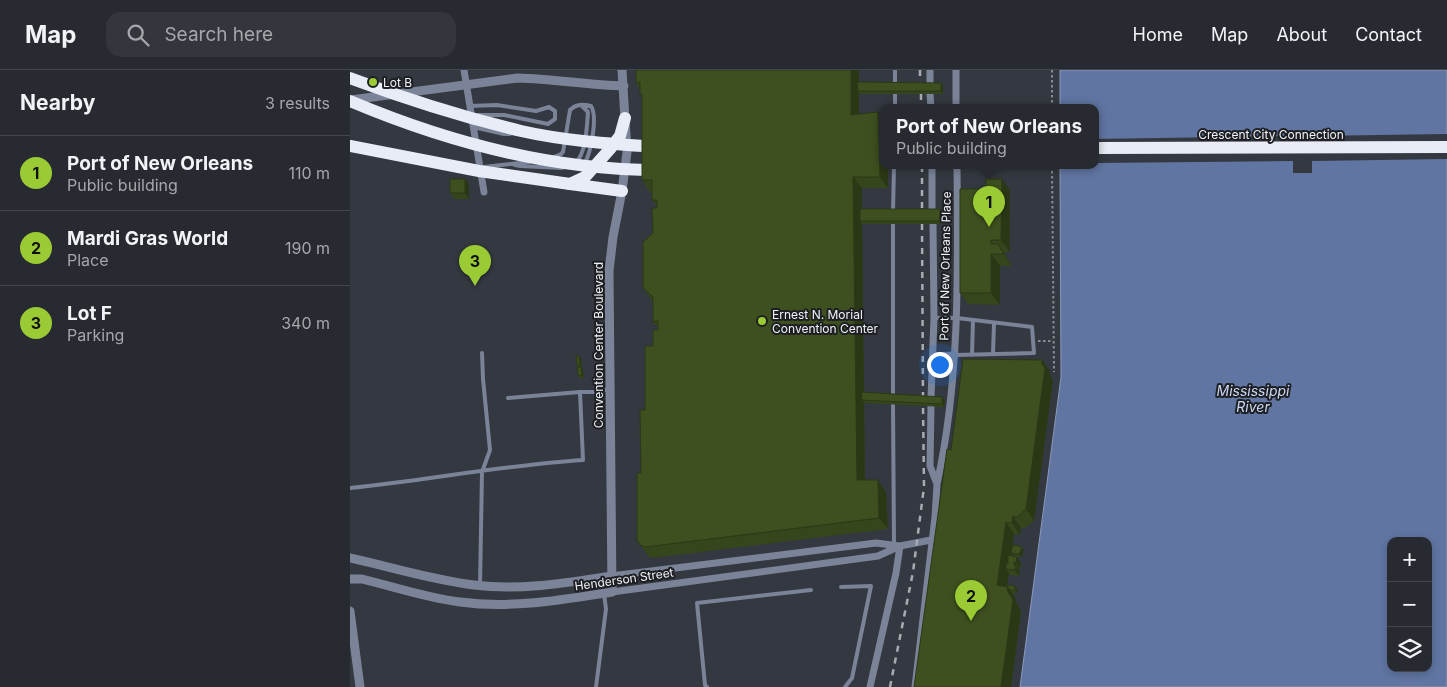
<!DOCTYPE html>
<html lang="en">
<head>
<meta charset="utf-8">
<style>
	:root { --surface:#272a30; --page:#33363c; --text:#f1f3f6; --muted:#a4a7ab; --line:#43464c; --accent:#9acb34 }
	body { margin:0; font-family:Inter,sans-serif; background:var(--page); color:var(--text) }
	.controls { position:absolute; right:15px; bottom:15px; display:grid; overflow:hidden; border-radius:10px; box-shadow:0 2px 8px #0003 }
	.controls button { width:45px; height:45px; display:grid; place-items:center; padding:0; border:0; border-bottom:1px solid var(--line); background:var(--surface); color:var(--text); font:25px sans-serif }
	.you { position:absolute; left:589px; top:294px; width:18px; height:18px; margin:-12px; border:4px solid #fff; border-radius:50%; background:#1a73e8; box-shadow:0 0 0 8px #1a73e833 }
	.badge { display:grid; place-items:center; width:32px; height:32px; border-radius:50%; background:var(--accent); color:#111; font-size:16px; font-weight:700 }
	.pin { position:absolute; translate:-50% -41px; filter:drop-shadow(0 1px 2px #0008) }
	.pin::after { content:''; position:absolute; top:26px; width:18px; height:15px; background:inherit; clip-path:polygon(0 0,100% 0,50% 100%) }
	.popup { position:absolute; left:529px; top:34px; width:220px; height:65px; box-sizing:border-box; display:grid; place-content:center; border-radius:10px; background:var(--surface); filter:drop-shadow(0 1px 4px #0005); font-size:16px; white-space:nowrap; color:var(--muted) }
	.popup b { font-size:19px; color:var(--text) }
	.popup::after { content:''; position:absolute; left:50%; top:100%; margin-left:-10px; border:10px solid transparent; border-top-color:var(--surface) }
	.list { margin:0; padding:0; list-style:none }
	h2 { display:flex; justify-content:space-between; align-items:center; height:65px; margin:0; padding:0 20px; font-size:21px }
	h2 small { font-size:16px; font-weight:400; color:var(--muted) }
	.list li { display:grid; grid-template-columns:32px 1fr auto; gap:15px; align-items:center; box-sizing:border-box; height:75px; padding:0 20px; border-top:1px solid var(--line) }
	.list b { display:block; font-size:19px; white-space:nowrap }
	.list p { margin:0; font-size:16px; white-space:nowrap; color:var(--muted) }
	.list em { font-size:16px; font-style:normal; color:var(--muted) }
	.icon { flex:none; width:28px; height:28px; fill:none; stroke:currentColor; stroke-width:2; stroke-linecap:round; stroke-linejoin:round }
	.map { position:relative; flex:none; width:1097px; height:617px; overflow:hidden }
	header { display:flex; align-items:center; gap:30px; box-sizing:border-box; height:70px; padding:0 25px; background:var(--surface); border-bottom:1px solid var(--line) }
	header strong { font-size:24px }
	nav { display:flex; gap:28px; margin-inline-start:auto; font-size:18px }
	.search { width:350px; height:45px; background:var(--page); display:flex; align-items:center; gap:12px; box-sizing:border-box; padding:0 18px; border-radius:15px; color:var(--muted); font-size:19px }
	main { display:flex }
	aside { flex:1; background:var(--surface) }
	.map>svg:first-child { display:block }
</style>
</head>
<body>
<header>
<strong>Map</strong>
<div class="search"><svg class="icon" aria-label="search" viewBox="0 0 24 24"><circle cx="10" cy="10" r="6"/><path d="M15 15l6 6"/></svg>Search here</div>
<nav><a>Home</a><a>Map</a><a>About</a><a>Contact</a></nav>
</header>
<main>
<aside>
<h2>Nearby<small>3 results</small></h2>
<ul class="list">
<li><span class="badge">1</span><div><b>Port of New Orleans</b><p>Public building</p></div><em>110 m</em></li>
<li><span class="badge">2</span><div><b>Mardi Gras World</b><p>Place</p></div><em>190 m</em></li>
<li><span class="badge">3</span><div><b>Lot F</b><p>Parking</p></div><em>340 m</em></li>
</ul>
</aside>
<div class="map">
<svg width="1097" height="617" viewBox="0 0 1097 617">
	<rect width="100%" height="100%" fill="#343840"/>
	<path fill="#6075a1" stroke="#8b9abb" fill-rule="evenodd" d="M710,0H1097V617H670L711,307L710,96H745V38H710ZM1041,471H1078V598H1041Z"/>
	<path fill="#343840" d="M943,61H962V66L1097,64V89L962,91V103H943V91L745,93V69L943,66Z"/>
	<g fill="none" stroke-linecap="round" stroke-linejoin="round">
		<path stroke="#888b92" stroke-width="2" stroke-dasharray="2.5 2.5" stroke-linecap="butt" d="M702,0V38
			M702,96L704,302
			M688,271H703"/>
		<path stroke="#7a8398" stroke-width="4" d="M545,16V0
			M119,36L147,35L186,41L199,37L205,41V49L198,54L154,45H128
			M545,38V24
			M123,57L154,64H160
			M204,87L211,84L213,82L220,40C226,34 232,34 241,36C248,47 241,81 235,93
			M226,92C236,84 237,55 238,42L231,35
			M165,95L170,96L212,98
			M134,97L179,92
			M543,142L544,96
			M584,248H607L682,257L684,283L605,285
			M643,284L644,253
			M622,285L623,250
			M543,326V154
			M158,328L230,322
			M543,334L544,475
			M0,418C78,410 155,395 233,390L230,322H247L259,319
			M130,516L132,402L140,380L133,309L132,283
			M491,517L521,516L502,608L495,617
			M246,617L256,539L254,524
			M357,617L355,615L347,533L461,520"/>
		<path stroke="#7a8398" stroke-width="7" d="M114,0L134,122
			M580,0V16
			M606,0V38
			M580,24L581,38
			M582,96V142
			M583,286L605,285
			M581,328L584,248L583,154
			M581,336L580,396L587,414C610,310 608,202 607,96
			M261,506L526,473L550,476
			M262,522L528,486L550,476L581,470
			M520,617L546,503L550,476
			M565,617L585,447L587,414"/>
		<path stroke="#7a8398" stroke-width="9" d="M0,30L168,8C204,9 238,15 274,16
			M0,488C41,497 82,510 124,515C170,521 215,513 261,506
			M0,509H12C45,517 77,528 110,532C161,539 211,530 262,522L259,201L263,167L272,121L277,82L272,0
			M0,541L10,617"/>
		<path stroke="#e7ecf6" stroke-width="12" d="M745,78L1097,77
			M220,114L235,107L260,79L270,66L275,48
			M220,114L272,121"/>
		<path stroke="#a8abb1" stroke-width="2.5" stroke-dasharray="6 6" stroke-linecap="butt" d="M570,0V16
			M571,24V38
			M572,96V142
			M572,154L573,328
			M540,617L563,502L574,417L573,335"/>
		<path stroke="#e7ecf6" stroke-width="12" d="M0,8C56,29 113,47 171,61C215,71 262,74 307,77
			M0,31C97,72 202,100 308,100
			M0,76L129,101L220,114"/>
	</g>
	<path fill="#35451c" fill-rule="evenodd" d="M509,12L591,13L593,16V24H510L509,23V44L528,42L533,49V96H538V118H512V139H590L592,142V154H512L514,322L595,330L594,337L514,333L515,410H528L536,422L538,459L303,488L299,487L287,470L295,340L303,276L308,260V258L303,252V232L293,218L307,136L302,130V122H300L292,110V27L290,24V19L286,13Z
		M115,109L119,115V129H104L100,123Z
		M652,109L660,121V182H654L662,196H650V235L618,234L610,223Z
		M229,286L231,289L232,297H231L233,300L234,308L231,309L228,306L229,297L227,295Z
		M700,301V305L703,310L684,451L675,458H671L670,465L664,464L662,478L674,481L671,487H665L671,493L670,499H668L670,501L669,506L660,505L659,503L657,515L668,519L667,523L663,524L666,529V532L671,542L661,617L601,380ZM662,482L663,484L665,487L661,486Z"/>
	<path fill="#2b3816" d="M501,0H509V21H508L509,23V57L501,45Z
		M591,13L593,16V24L591,21Z
		M528,42L533,49V96H538V118L530,107Z
		M503,107L512,118V151H510L512,154L514,330H512L514,333L515,422L507,410Z
		M115,109L119,115V129L115,123Z
		M652,109L660,121V182L651,170Z
		M590,139L592,142V154L590,151Z
		M648,174L656,186L662,196L654,184Z
		M641,184L650,196V235L641,223Z
		M229,286L231,289L232,297L230,294Z
		M692,290L700,301V305L703,310L684,451L676,439Z
		M231,297L233,300L234,308L232,305Z
		M592,327L595,330L594,337L592,334Z
		M528,410L536,422L538,459L529,448Z
		M663,446L671,458L670,465L662,453Z
		M656,452L664,464L659,499H656L659,503L655,527L647,515Z
		M672,478L674,481L671,487L669,484Z
		M667,487L671,493L670,499L666,493Z
		M664,492L670,501L669,506L665,500L664,495Z
		M665,516L668,519L667,523L665,520Z
		M658,517L666,529V532L671,542L661,617H651Z"/>
	<path fill="#3e5020" stroke="#2b3816" d="M286,0H501V45L528,42L530,107H503L507,410H528L529,448L295,477L290,475L287,470V403H291L290,340H295V276H303V260H308V251L303,252V227L293,218V172L303,163L302,138H307V130H302V110H292V24H290V12L286,13Z
		M507,12L591,13V21H508Z
		M100,109H115V123H100Z
		M636,109H652L651,170H641V174H648L654,184H641V223H610V119H636Z
		M510,139H590V151H510Z
		M226,286H229L230,294L227,295Z
		M613,289L692,290V294L695,298L676,439L667,447L663,446L662,453L656,452L647,515L658,517L657,520L663,530L651,617H564L597,379L601,380Z
		M227,297H231L232,305L228,306Z
		M511,322L592,327V334L512,330Z
		M663,475L670,476L672,478L669,484H663L661,481Z
		M659,485L667,487L666,493L664,492V495H666L665,500L656,499V494H658V486Z
		M656,515L665,516V520H660L658,517L656,516Z"/>
	<g fill="#9acb34" stroke="#1d1f23" stroke-width="2">
		<circle cx="23" cy="12" r="5"/>
		<circle cx="412" cy="251" r="5"/>
	</g>
	<g text-anchor="middle" dominant-baseline="central" stroke-width="4" stroke-linejoin="round" paint-order="stroke">
		<g font-size="12" fill="#eff2f7" stroke="#1d1f23" text-anchor="start">
			<text x="33" y="12">Lot B</text>
			<text x="422" y="244">Ernest N. Morial<tspan x="422" dy="14">Convention Center</tspan></text>
		</g>
		<g font-size="12" fill="#eff2f7" stroke="#1d1f23">
			<text x="921" y="64">Crescent City Connection</text>
			<text transform="translate(595 196) rotate(-89)">Port of New Orleans Place</text>
			<text transform="translate(248 275) rotate(-90)">Convention Center Boulevard</text>
			<text transform="translate(274 509) rotate(-8)">Henderson Street</text>
		</g>
		<g font-size="14" font-style="italic" fill="#cbd8f5" stroke="#1d1f23">
			<text x="903" y="320">Mississippi<tspan x="903" dy="16">River</tspan></text>
		</g>
	</g>
</svg>
<div class="controls">
<button>+</button>
<button>−</button>
<button><svg class="icon" aria-label="layers" viewBox="0 0 24 24"><path d="M12 4l9 5-9 5-9-5zM3 14l9 5 9-5"/></svg></button>
</div>
<div class="you"></div>
<div class="pin badge" style="left:639px;top:157px">1</div>
<div class="popup"><b>Port of New Orleans</b>Public building</div>
<div class="pin badge" style="left:621px;top:551px">2</div>
<div class="pin badge" style="left:125px;top:216px">3</div>
</div>
</main>
</body>
</html>
